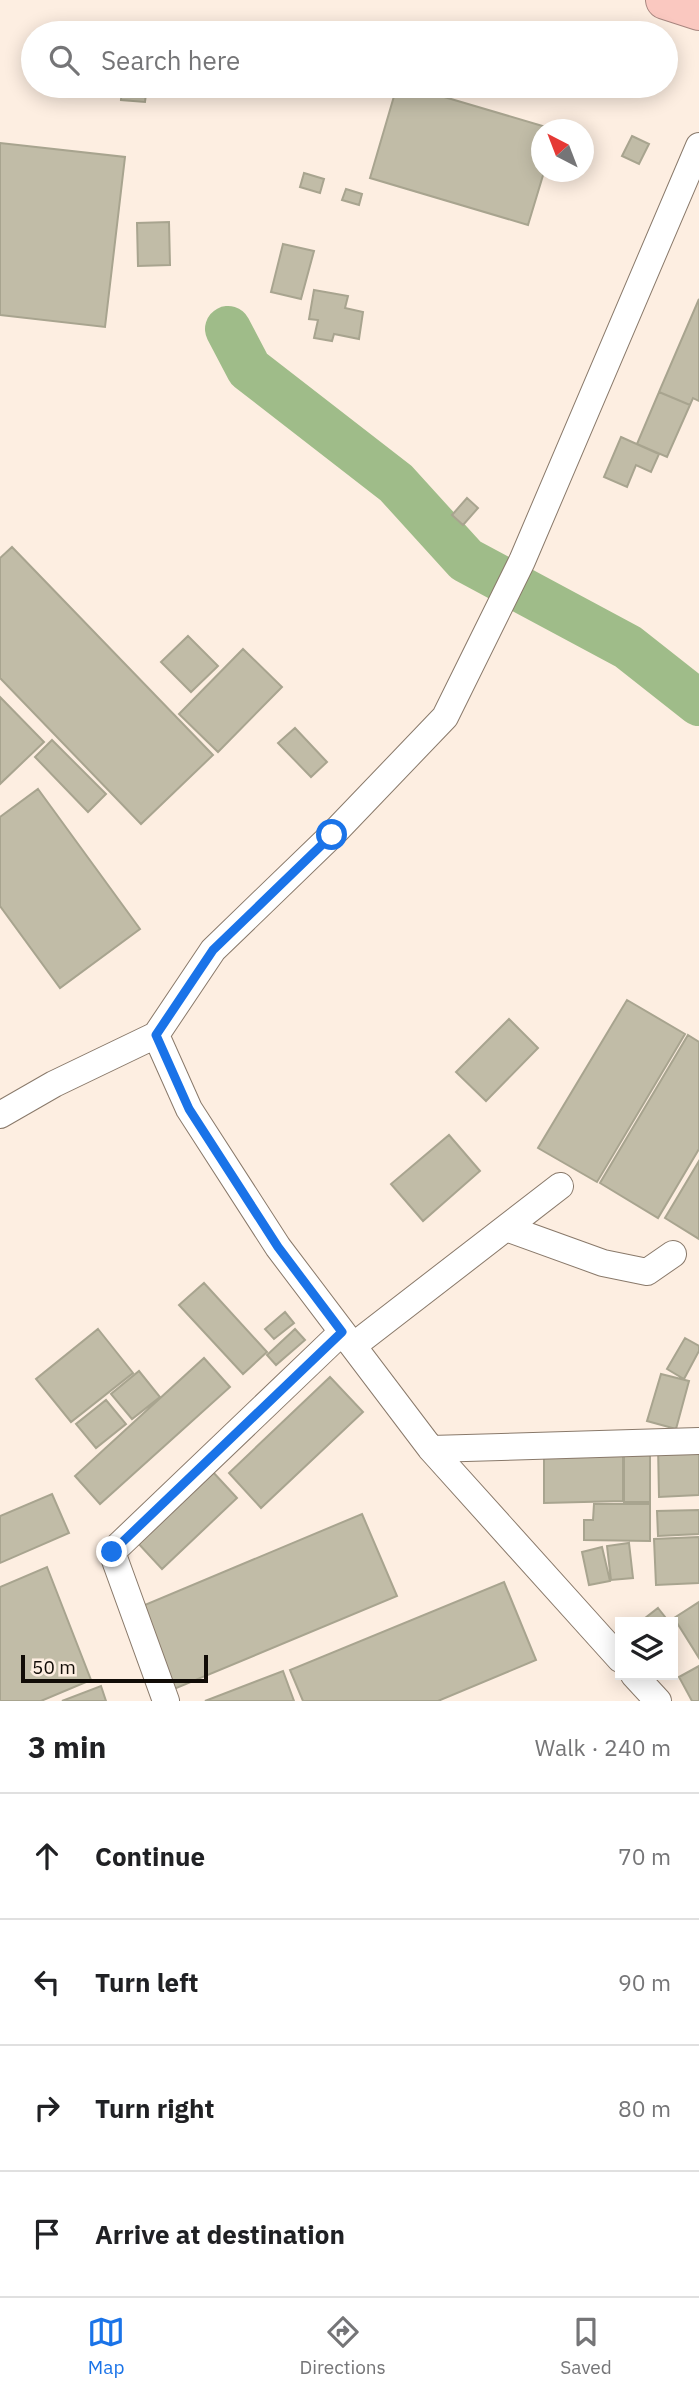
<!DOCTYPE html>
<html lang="en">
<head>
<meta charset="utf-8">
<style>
	:root { --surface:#fff; --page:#f2f2f2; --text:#202124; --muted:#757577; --line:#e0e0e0; --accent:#1a73e8 }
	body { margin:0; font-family:"IBM Plex Sans",sans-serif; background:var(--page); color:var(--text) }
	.controls { position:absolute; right:21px; bottom:21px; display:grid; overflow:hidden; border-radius:0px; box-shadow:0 4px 18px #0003 }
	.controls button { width:63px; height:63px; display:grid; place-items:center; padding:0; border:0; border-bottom:2px solid var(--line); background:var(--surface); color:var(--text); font:35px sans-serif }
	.compass { position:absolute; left:531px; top:119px; width:63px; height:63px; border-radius:50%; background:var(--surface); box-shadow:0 4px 18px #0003; rotate:318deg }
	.scale { position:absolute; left:21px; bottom:18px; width:187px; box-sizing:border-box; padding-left:7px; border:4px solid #110c07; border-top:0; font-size:19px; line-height:24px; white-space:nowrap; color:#110c07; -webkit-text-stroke:5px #fdeee1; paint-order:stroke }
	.stop { position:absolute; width:21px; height:21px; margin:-16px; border:5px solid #1a73e8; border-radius:50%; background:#fff }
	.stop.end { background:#1a73e8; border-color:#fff; box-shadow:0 2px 7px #0008 }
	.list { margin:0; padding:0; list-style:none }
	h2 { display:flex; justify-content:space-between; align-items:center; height:91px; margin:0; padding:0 28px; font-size:30px }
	h2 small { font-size:23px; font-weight:400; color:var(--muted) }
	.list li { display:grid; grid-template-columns:46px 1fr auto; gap:21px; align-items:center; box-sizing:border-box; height:126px; padding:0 28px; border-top:2px solid var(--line) }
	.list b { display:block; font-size:26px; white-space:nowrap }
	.list em { font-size:23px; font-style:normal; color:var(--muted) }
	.icon { flex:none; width:38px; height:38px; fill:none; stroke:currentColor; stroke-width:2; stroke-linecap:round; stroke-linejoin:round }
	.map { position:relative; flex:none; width:699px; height:1701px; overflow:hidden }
	.search { position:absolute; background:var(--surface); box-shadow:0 4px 18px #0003; left:21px; right:21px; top:21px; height:77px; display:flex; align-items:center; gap:18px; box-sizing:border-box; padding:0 24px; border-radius:38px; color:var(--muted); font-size:26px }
	.sheet { height:595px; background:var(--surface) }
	nav { display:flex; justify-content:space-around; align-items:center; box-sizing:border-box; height:98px; border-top:2px solid var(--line); background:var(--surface); font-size:19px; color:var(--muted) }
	nav a { display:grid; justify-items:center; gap:4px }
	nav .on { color:var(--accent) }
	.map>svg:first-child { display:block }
</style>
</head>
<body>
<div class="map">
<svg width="699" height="1701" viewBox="0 0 699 1701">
	<rect width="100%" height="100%" fill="#fdeee1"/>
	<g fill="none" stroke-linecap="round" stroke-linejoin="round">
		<path stroke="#9fbc89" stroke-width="46" d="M228,329L249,369L396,483L466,560L628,647L699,703"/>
	</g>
	<path fill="#c1bca7" stroke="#a8a48f" stroke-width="2" d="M281,28L308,33H279Z
		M122,86H147L145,102L121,100Z
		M397,86H407L556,130H542V172H544L528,225L370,178Z
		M632,136L649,144L639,164L622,156Z
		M0,143L125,157L105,327L0,315Z
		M304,173L324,179L320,193L300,187Z
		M346,189L362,194L359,205L342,200Z
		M169,222L170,265L138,266L137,223Z
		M283,244L314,251L301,299L271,292Z
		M314,290L348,296L345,308L363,312L359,339L334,334L332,341L314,338L318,320L309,319Z
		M699,299V401L693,398L690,405L659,392Z
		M659,392L690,405L667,457L637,444Z
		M621,437L659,454L651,472L636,465L627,487L604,477Z
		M467,498L478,508L463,525L452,515Z
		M12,547L213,755L141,824L0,678V558Z
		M188,636L218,666L191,692L161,662Z
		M243,649L282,687L218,752L179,714Z
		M0,697L44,742L0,784Z
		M295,728L327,762L311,777L278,743Z
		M52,740L106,794L88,812L35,757Z
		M38,789L140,929L60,988L0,906V817Z
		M627,1000L685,1034L597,1182L538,1148Z
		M509,1019L538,1048L486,1101L456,1072Z
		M688,1035L699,1042V1149L658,1218L600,1183Z
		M449,1135L480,1171L423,1221L391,1184Z
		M699,1161V1239L665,1218Z
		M204,1283L267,1352L243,1374L179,1305Z
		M285,1312L294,1323L274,1339L265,1329Z
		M98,1329L133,1373L71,1422L36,1379Z
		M295,1329L305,1340L276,1365L267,1355Z
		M685,1338L699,1346V1351L684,1379L667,1369Z
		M204,1358L230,1387L100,1504L75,1476Z
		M139,1371L160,1397L132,1419L111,1394Z
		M661,1374L689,1381L676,1429L647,1421Z
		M330,1377L363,1412L261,1508L229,1473Z
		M106,1400L126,1424L96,1448L76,1424Z
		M699,1444V1495L659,1497L658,1446Z
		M624,1449H650V1502H624Z
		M623,1450V1501L544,1503V1452Z
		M212,1471L237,1498L162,1569L137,1542Z
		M52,1494L69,1533L0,1563V1516Z
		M594,1504H650V1541L584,1540V1520H593Z
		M699,1510V1534L658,1536L657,1511Z
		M362,1514L397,1596L174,1689L140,1607Z
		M699,1537V1583L656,1585L654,1539Z
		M629,1543L633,1578L611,1580L607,1546Z
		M602,1547L610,1581L589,1585L582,1552Z
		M47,1567L91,1680L41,1701H0V1587Z
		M504,1582L536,1660L438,1701H303L290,1670Z
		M699,1602V1658L674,1618Z
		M658,1608L669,1622H640Z
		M699,1666V1701H692L679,1677Z
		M283,1671L294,1701H205Z
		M101,1686L106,1701H62Z"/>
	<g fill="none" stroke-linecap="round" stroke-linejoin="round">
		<defs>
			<path id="minor" d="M156,1035L189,1109L278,1247L431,1449L620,1659
				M0,1115L54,1084L156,1035L213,950L332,835L445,717L522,561L699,146
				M506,1228L603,1263L647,1272L673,1254
				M353,1346L560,1186
				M431,1449L699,1441
				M634,1675L658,1701
				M166,1701L112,1552L342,1332"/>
			<path id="highway" d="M665,0L699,11"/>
		</defs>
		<use href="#minor" stroke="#89796a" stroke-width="28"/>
		<use href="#highway" stroke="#a8867f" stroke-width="40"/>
		<use href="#minor" stroke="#fff" stroke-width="26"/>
		<use href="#highway" stroke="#fac8c0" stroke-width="38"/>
	</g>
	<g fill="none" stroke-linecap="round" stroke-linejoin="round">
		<path stroke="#1a73e8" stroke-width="9" d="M112,1552L342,1332L278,1247L189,1109L156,1035L213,950L332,835"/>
	</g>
</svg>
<div class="controls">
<button><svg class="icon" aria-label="layers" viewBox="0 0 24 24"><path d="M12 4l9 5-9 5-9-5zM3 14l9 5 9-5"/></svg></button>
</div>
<svg class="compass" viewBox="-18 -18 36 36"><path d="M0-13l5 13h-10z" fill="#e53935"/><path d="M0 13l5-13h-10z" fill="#757577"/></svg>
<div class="scale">50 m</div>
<div class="stop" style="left:332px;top:835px"></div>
<div class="stop end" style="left:112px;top:1552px"></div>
<div class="search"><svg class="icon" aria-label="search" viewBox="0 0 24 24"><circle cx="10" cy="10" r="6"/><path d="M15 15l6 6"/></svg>Search here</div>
</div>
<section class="sheet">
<h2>3 min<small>Walk · 240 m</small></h2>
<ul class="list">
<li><svg class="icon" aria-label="ahead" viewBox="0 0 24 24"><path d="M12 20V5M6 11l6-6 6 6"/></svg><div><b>Continue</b></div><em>70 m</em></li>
<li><svg class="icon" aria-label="left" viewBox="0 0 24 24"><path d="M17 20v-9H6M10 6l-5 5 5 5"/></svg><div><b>Turn left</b></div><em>90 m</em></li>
<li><svg class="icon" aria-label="right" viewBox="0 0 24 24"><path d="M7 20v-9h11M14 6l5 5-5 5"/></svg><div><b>Turn right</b></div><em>80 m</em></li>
<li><svg class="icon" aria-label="arrive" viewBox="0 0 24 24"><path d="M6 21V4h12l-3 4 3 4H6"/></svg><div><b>Arrive at destination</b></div></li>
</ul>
</section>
<nav>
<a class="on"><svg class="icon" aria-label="map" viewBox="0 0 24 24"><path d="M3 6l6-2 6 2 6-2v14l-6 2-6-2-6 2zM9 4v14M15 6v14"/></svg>Map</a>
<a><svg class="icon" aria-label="directions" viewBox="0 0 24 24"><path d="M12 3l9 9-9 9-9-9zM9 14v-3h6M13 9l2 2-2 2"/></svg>Directions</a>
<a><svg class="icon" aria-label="saved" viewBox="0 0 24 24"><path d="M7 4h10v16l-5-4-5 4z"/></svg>Saved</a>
</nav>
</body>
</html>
